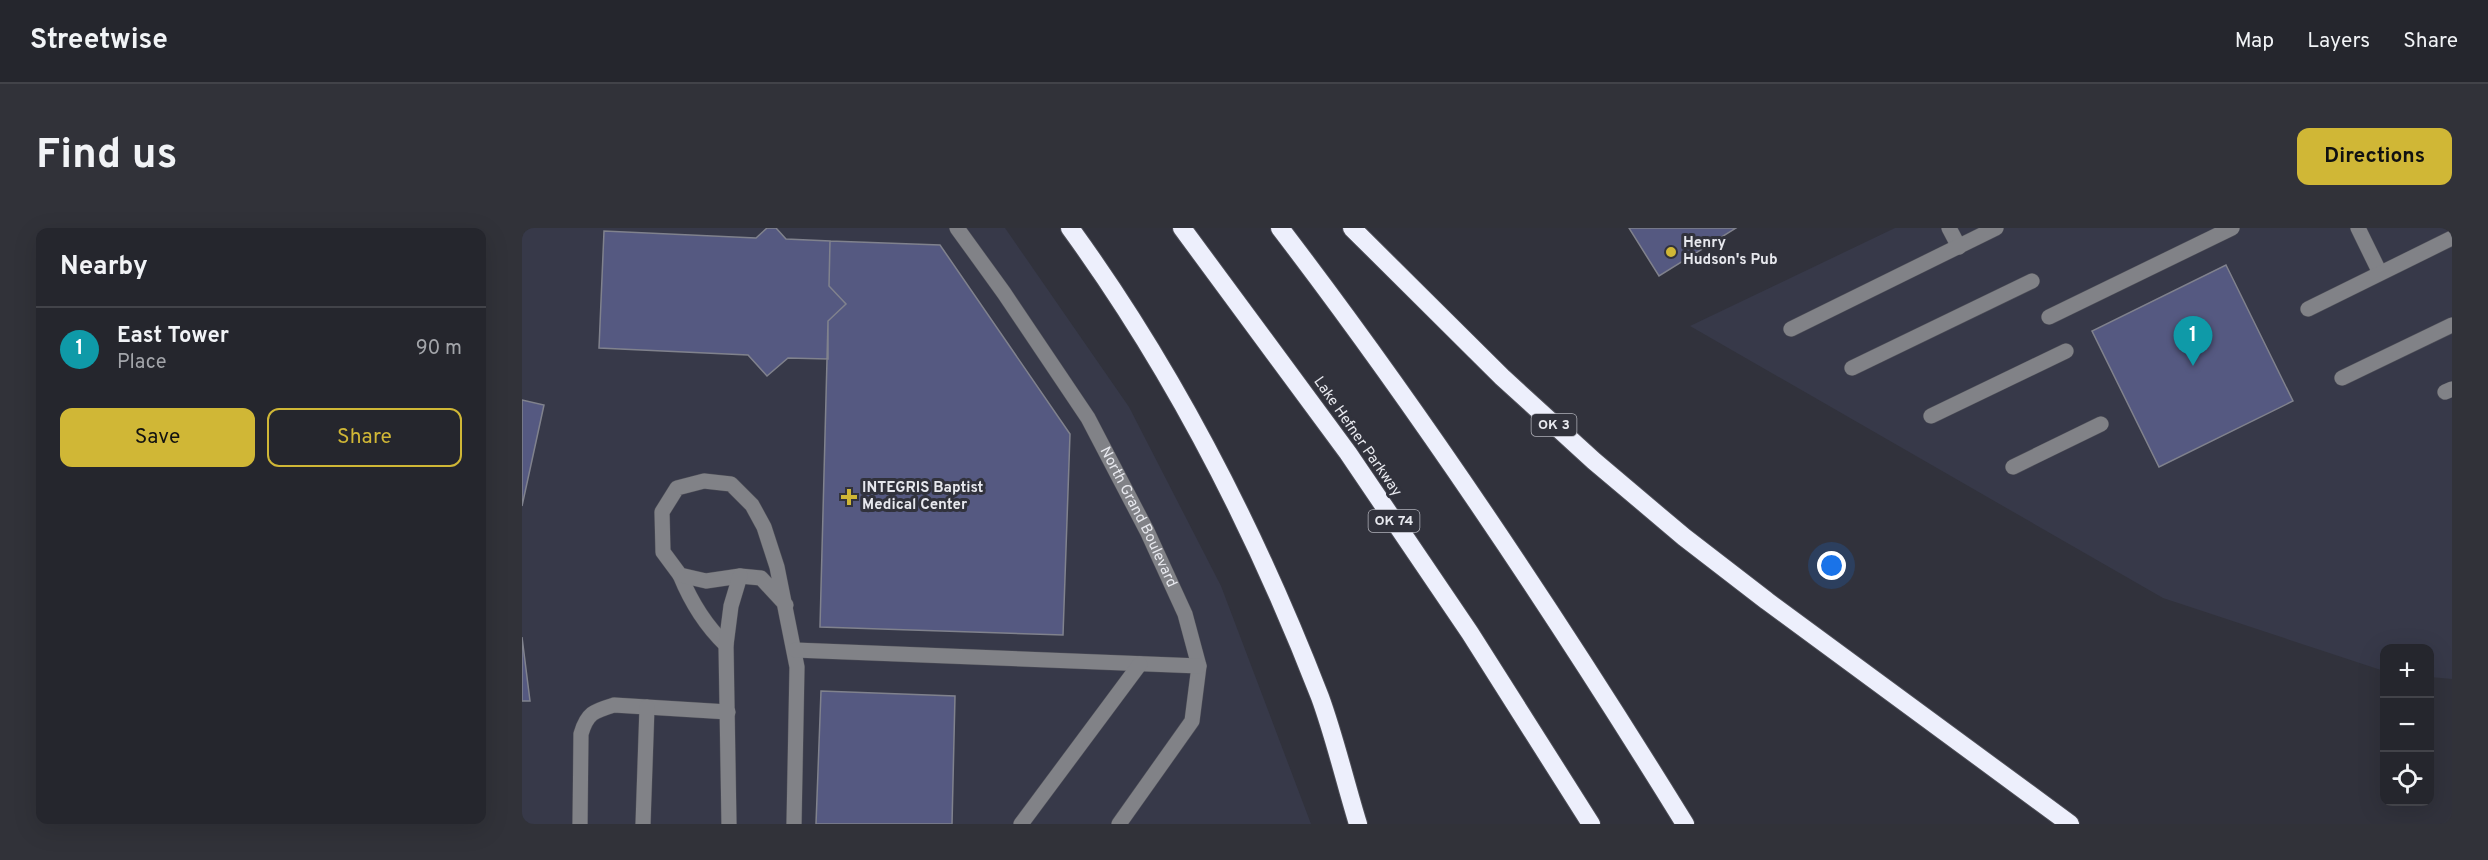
<!DOCTYPE html>
<html lang="en">
<head>
<meta charset="utf-8">
<style>
	:root { --surface:#25262d; --page:#313239; --text:#f1f3f6; --muted:#a3a5aa; --line:#424349; --accent:#d0b736 }
	body { margin:0; font-family:Overpass,sans-serif; background:var(--page); color:var(--text) }
	.controls { position:absolute; right:18px; bottom:18px; display:grid; overflow:hidden; border-radius:12px; box-shadow:0 6px 24px #0002 }
	.controls button { width:54px; height:54px; display:grid; place-items:center; padding:0; border:0; border-bottom:2px solid var(--line); background:var(--surface); color:var(--text); font:30px sans-serif }
	.you { position:absolute; left:1310px; top:338px; width:21px; height:21px; margin:-15px; border:4px solid #fff; border-radius:50%; background:#1a73e8; box-shadow:0 0 0 9px #1a73e833 }
	.badge { display:grid; place-items:center; width:39px; height:39px; border-radius:50%; background:var(--accent); color:#fff; font-size:20px; font-weight:700 }
	.pin { position:absolute; translate:-50% -50px; filter:drop-shadow(0 2px 3px #0008) }
	.pin::after { content:''; position:absolute; top:32px; width:21px; height:18px; background:inherit; clip-path:polygon(0 0,100% 0,50% 100%) }
	.list { margin:0; padding:0; list-style:none }
	h2 { display:flex; justify-content:space-between; align-items:center; height:78px; margin:0; padding:0 24px; font-size:26px }
	h2 small { font-size:20px; font-weight:400; color:var(--muted) }
	.list li { display:grid; grid-template-columns:39px 1fr auto; gap:18px; align-items:center; box-sizing:border-box; height:84px; padding:0 24px; border-top:2px solid var(--line) }
	.list b { display:block; font-size:22px; white-space:nowrap }
	.list p { margin:0; font-size:20px; white-space:nowrap; color:var(--muted) }
	.list em { font-size:20px; font-style:normal; color:var(--muted) }
	.actions { display:flex; gap:12px; padding:18px 24px }
	.actions a { flex:1; padding:14px 0; border:2px solid var(--accent); border-radius:12px; text-align:center; font-size:21px; color:var(--accent) }
	.actions .main { background:var(--accent); color:#111 }
	.icon { flex:none; width:33px; height:33px; fill:none; stroke:currentColor; stroke-width:2; stroke-linecap:round; stroke-linejoin:round }
	.map { position:relative; flex:none; width:1930px; height:596px; overflow:hidden; border-radius:12px }
	header { display:flex; align-items:center; gap:36px; box-sizing:border-box; height:84px; padding:0 30px; background:var(--surface); border-bottom:2px solid var(--line) }
	header strong { font-size:28px }
	nav { display:flex; gap:33px; margin-inline-start:auto; font-size:21px }
	.intro { display:flex; align-items:center; justify-content:space-between; box-sizing:border-box; height:144px; padding:0 36px }
	h1 { margin:0; font-size:42px }
	.button { padding:15px 27px; border-radius:12px; background:var(--accent); color:#111; font-size:21px; font-weight:700 }
	main { display:flex; gap:36px; padding:0 36px }
	aside { flex:1; background:var(--surface); border-radius:12px; box-shadow:0 6px 24px #0002 }
	.map>svg:first-child { display:block }
</style>
</head>
<body>
<header>
<strong>Streetwise</strong>
<nav><a>Map</a><a>Layers</a><a>Share</a></nav>
</header>
<div class="intro"><h1>Find us</h1><a class="button">Directions</a></div>
<main>
<aside>
<h2>Nearby<small></small></h2>
<ul class="list">
<li><span class="badge" style="background:#0f9aa8">1</span><div><b>East Tower</b><p>Place</p></div><em>90 m</em></li>
</ul>
<div class="actions"><a class="main">Save</a><a>Share</a></div>
</aside>
<div class="map">
<svg width="1930" height="596" viewBox="0 0 1930 596">
	<rect width="100%" height="100%" fill="#31323c"/>
	<path fill="#373949" d="M0,0H483L607,179L699,358L789,596H0Z
		M1373,0H1930V451L1908,449V421H1862V443L1641,370L1168,98Z"/>
	<path fill="#555981" stroke="#80828d" stroke-width="1.5" d="M245,0H254L264,11L308,13L307,58L324,76L306,93V131L266,130L245,148L226,127L77,120L82,3L234,10Z
		M1107,0H1214L1137,48Z
		M308,13L418,17L548,206L541,407L298,399L306,93L324,76L307,58Z
		M1704,37L1771,173L1637,239L1570,103Z
		M0,172L22,177L0,278Z
		M0,409L8,473H0Z
		M299,463L433,468L430,596H294Z"/>
	<g fill="none" stroke-linecap="round" stroke-linejoin="round">
		<defs>
			<g id="minor">
				<path id="s1" d="M435,0L482,65L566,190L625,303L663,386L677,438L670,493L597,596"/>
				<path d="M1427,0L1437,19"/>
				<path d="M1836,0L1858,45"/>
				<path d="M1786,81L1930,10"/>
				<path d="M1527,89L1710,0"/>
				<path d="M1269,101L1474,0"/>
				<path d="M1330,140L1510,53"/>
				<path d="M1820,150L1930,97"/>
				<path d="M1923,164L1930,161"/>
				<path d="M1409,188L1544,123"/>
				<path d="M1491,239L1579,196"/>
				<path d="M158,347C169,374 183,397 204,417"/>
				<path d="M264,377L239,350L218,348L184,353L158,347L141,324L140,284L155,260L182,253L209,256L230,277L242,299L255,339L275,439L272,596"/>
				<path d="M273,422L677,438"/>
				<path d="M58,596L59,506C65,485 72,483 92,477L206,484"/>
				<path d="M121,596L125,479"/>
				<path d="M207,596L204,417L209,378L218,348"/>
				<path d="M499,596L618,436"/>
			</g>
			<path id="highway" d="M548,0C652,143 734,304 798,469C813,510 823,554 836,596
				M660,0L826,225L948,405L1069,596
				M758,0C904,191 1037,392 1163,596
				M830,0L980,149L1072,233L1162,309L1245,373L1548,596"/>
		</defs>
		<use href="#minor" stroke="#4e4f58" stroke-width="16"/>
		<use href="#highway" stroke="#4e4f58" stroke-width="20"/>
		<use href="#minor" stroke="#818287" stroke-width="15"/>
		<use href="#highway" stroke="#edeffc" stroke-width="18"/>
	</g>
	<g fill="#d0b736" stroke="#31323c" stroke-width="2">
		<circle cx="1149" cy="24" r="6"/>
		<path d="M324 260h6v6h6v6h-6v6h-6v-6h-6v-6h6z"/>
	</g>
	<g text-anchor="middle" dominant-baseline="central" stroke-width="6" stroke-linejoin="round" paint-order="stroke">
		<g fill="#31323c" stroke="#b0b1b9" stroke-width="1.5">
			<rect x="1009.5" y="186" width="45" height="22" rx="4.5"/>
			<rect x="846.5" y="282" width="51" height="22" rx="4.5"/>
		</g>
		<g font-size="14" font-weight="bold" fill="#e7e8ee">
			<text x="1032" y="197">OK 3</text>
			<text x="872" y="293">OK 74</text>
		</g>
		<g font-size="15" font-weight="bold" fill="#e7e8ee" stroke="#31323c" text-anchor="start">
			<text x="1161" y="15">Henry<tspan x="1161" dy="17">Hudson's Pub</tspan></text>
			<text x="340" y="260">INTEGRIS Baptist<tspan x="340" dy="17">Medical Center</tspan></text>
		</g>
		<g font-size="15" fill="#e7e8ee" stroke="#31323c">
			<text transform="translate(835 209) rotate(55)">Lake Hefner Parkway</text>
			<text stroke="none"><textPath href="#s1" startOffset="342">North Grand Boulevard</textPath></text>
		</g>
	</g>
</svg>
<div class="controls">
<button>+</button>
<button>−</button>
<button><svg class="icon" aria-label="locate" viewBox="0 0 24 24"><circle cx="12" cy="12" r="6"/><path d="M12 2v4M12 18v4M2 12h4M18 12h4"/></svg></button>
</div>
<div class="you"></div>
<div class="pin badge" style="left:1671px;top:138px;background:#0f9aa8">1</div>
</div>
</main>
</body>
</html>
